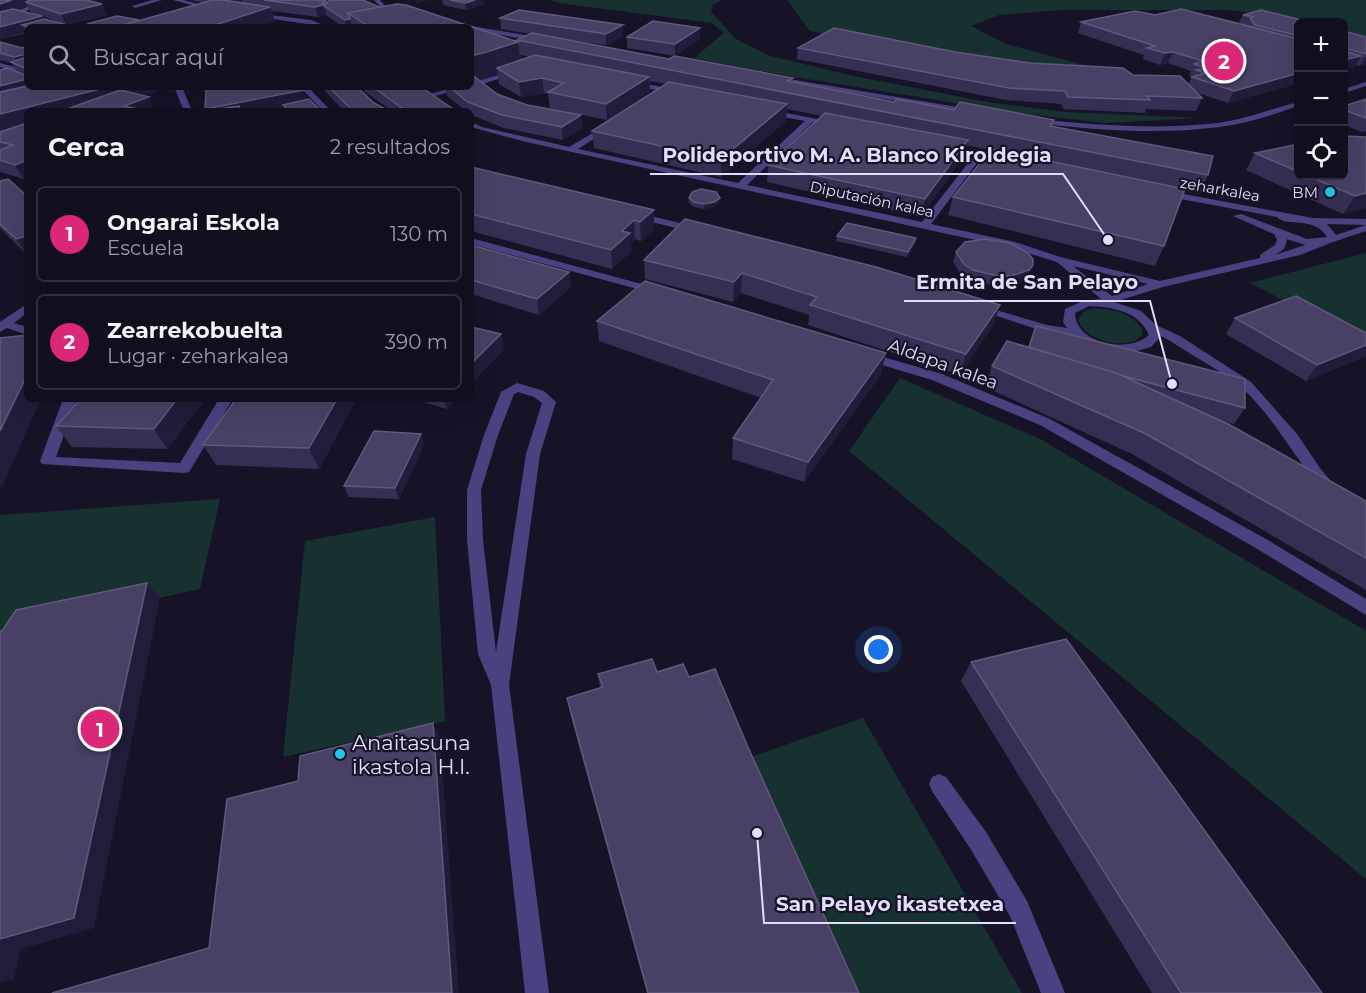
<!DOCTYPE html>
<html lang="es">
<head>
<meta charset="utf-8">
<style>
	:root { --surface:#110e1d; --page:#1a1726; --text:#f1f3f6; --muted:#9c9ca4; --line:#302e3b; --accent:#db2777 }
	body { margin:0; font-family:Montserrat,sans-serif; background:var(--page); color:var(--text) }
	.controls { position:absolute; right:18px; top:18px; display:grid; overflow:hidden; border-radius:9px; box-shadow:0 6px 24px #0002 }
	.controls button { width:54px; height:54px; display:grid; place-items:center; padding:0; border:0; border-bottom:2px solid var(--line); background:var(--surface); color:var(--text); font:30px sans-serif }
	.you { position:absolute; left:879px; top:650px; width:21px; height:21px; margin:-15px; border:4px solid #fff; border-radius:50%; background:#1a73e8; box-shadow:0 0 0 9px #1a73e833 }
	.badge { display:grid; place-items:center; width:39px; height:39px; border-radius:50%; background:var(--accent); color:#fff; font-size:20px; font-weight:700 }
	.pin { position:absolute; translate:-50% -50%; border:3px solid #fff; box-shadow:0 2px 6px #0006 }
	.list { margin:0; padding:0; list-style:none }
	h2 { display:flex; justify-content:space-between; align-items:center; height:78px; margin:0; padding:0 24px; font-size:26px }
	h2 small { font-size:20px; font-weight:400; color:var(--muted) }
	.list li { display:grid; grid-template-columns:39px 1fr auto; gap:18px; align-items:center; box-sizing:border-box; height:96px; margin:0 12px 12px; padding:0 12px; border:2px solid var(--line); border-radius:9px }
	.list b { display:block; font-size:22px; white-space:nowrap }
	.list p { margin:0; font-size:20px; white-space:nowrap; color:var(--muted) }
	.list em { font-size:20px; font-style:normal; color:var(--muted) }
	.icon { flex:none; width:33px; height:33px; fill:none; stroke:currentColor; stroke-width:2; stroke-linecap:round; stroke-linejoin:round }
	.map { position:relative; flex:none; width:1366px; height:993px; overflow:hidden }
	.search { position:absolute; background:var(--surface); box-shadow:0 6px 24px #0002; left:24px; top:24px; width:450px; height:66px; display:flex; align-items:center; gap:15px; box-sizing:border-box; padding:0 21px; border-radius:9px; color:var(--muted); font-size:22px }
	.panel { position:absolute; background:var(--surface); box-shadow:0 6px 24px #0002; left:24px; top:108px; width:450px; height:294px; border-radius:9px }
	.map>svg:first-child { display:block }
</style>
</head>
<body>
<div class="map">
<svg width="1366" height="993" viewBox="0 0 1366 993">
	<rect width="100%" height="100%" fill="#171327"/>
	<path fill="#173030" d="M550,0H722L713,5L711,12L737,40L770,56L854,76L987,102L1064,112L1200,118L1106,123L1017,113L795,77L694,58L724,33L712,23L559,3Z
		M787,0H1366V39L1344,31V22H1316L1301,18L1230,10H1062L999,15L971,26L1006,44L1128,77L958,60L810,31Z
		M1366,253V344L1250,283Z
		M1091,309C1110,308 1131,312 1142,329L1143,334C1129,353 1085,341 1078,320L1084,312Z
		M900,378L1040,439L1366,631V879L849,451Z
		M220,499L200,589L0,633V515Z
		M435,517L445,721L283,757L305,541Z
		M863,718L1022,993H849L745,759Z"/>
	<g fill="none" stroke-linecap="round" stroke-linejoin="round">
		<path fill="#484380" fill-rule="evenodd" d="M152,0H162L135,8L132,6Z
			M173,0H183L217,9L214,11Z
			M300,87H308L331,111H323Z
			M939,774L946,777L986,832L1027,901L1065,993H1041L1010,916L970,848L932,791L929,784L932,777Z"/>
		<path fill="#484380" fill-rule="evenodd" d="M44,0H52L0,22V18Z
			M254,13L311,20L328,27L252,16Z
			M0,63L19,68L20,69L17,71L0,67Z
			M517,69L519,72L474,87H470L471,83Z
			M174,87H182L192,111H184Z
			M454,87H467L428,98L424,96Z
			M808,118L815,120L747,185L922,222L976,153L979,152L983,155L931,224L1015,242L1060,257L1160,281L1260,258V255L1275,245L1277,240L1274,233L1279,230L1283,231L1287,240L1284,249L1275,255L1320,240H1328V244L1300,255L1163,287L1114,302L1141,311L1156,325L1180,336L1251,382L1297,434L1320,468L1335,486L1333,490H1323C1294,458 1274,417 1242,388C1221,370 1194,357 1172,342L1161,336L1151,347L1133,352H1118L1098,348L1074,336L1042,331L973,308L979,305L1047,325L1067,328L1063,322L1065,309L1083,301L1101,299L1057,262L1012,248L526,142L471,127V122L482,127L569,147L608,124L612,126L611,128L578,149L738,183ZM1073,266L1148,284L1112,296ZM1089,306C1112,307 1139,311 1149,335C1129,354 1075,344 1075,313Z
			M635,212L700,228L701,230L696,233L632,217V213Z
			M471,238L660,289L662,291L656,294L471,244Z
			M27,304V313L14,323L27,327V335L7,328L0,332V322Z
			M866,352L942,374L1050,419L1266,539L1366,599V615L1254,547L1040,425L932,380L862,359L860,356L862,353Z
			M517,383L544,391L556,402L540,454L509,685L549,993H525L491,685L478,654L467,540V490L484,435L501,392ZM518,392L534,397L542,403L526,454L496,652L483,540L481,490L498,435L514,394Z
			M63,399H77L56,457L180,463L219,399H233L189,472L184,473L42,464L40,461Z"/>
		<path fill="#484380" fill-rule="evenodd" d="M374,0H380L396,19H392Z
			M471,26L543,38L546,40L543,42L471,30V27H469Z
			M771,76L975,110L979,112L975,114L774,80Z
			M631,81L678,90L682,92L678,94L628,85Z
			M1366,82V86L1344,93V89Z
			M1298,102V106C1272,115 1246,124 1219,127C1158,135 1096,130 1035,123L1031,121L1035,119C1095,125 1158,130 1218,123C1246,119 1271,109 1298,102Z
			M766,109L837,123L841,125L837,127L763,113L762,111Z
			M945,145L1004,158L1008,161L1004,164L942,150L941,148Z
			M1162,190L1313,218L1366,219V225L1327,224L1336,235L1366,225V231L1324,245H1306L1283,238L1233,216L1241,214L1307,239L1327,237C1314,215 1286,228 1277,217L1159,195V191Z"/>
	</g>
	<path fill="#372e53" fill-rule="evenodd" d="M0,0L102,4L107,15L66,25L42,16L44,19L75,27H27V33L0,39ZM27,6L31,12L41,16L18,10Z
		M190,0H363L379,8L397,4L406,5L517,42V40L531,34L501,29L500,18L519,10L623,25V36L606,45L545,36L669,59L675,56L793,78V82L894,102L897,99L954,110L960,102L1054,120L1052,126L1213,156L1208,175L1200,193L1185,190L1164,246L1155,266L948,215L953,197L990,150L966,145L963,157L921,217L767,182L768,165L822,116L787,109L786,121L721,177L594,148L592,131L666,84L650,81V92L607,120L550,108L548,94L544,93L521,97L499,84L498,75L479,80L497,94L527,105L581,115L582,128L563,140L504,128L471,115V111H466L447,96L445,88L433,90L428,87H471V27H343L327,16L326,15L318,17L272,11L275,21L256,27H89L87,24L117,16L139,20L203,3ZM520,55L531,57L521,60Z
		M442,0H483L484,4L466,10L443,5Z
		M1155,15L1238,24L1243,15L1299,22V83L1228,103L1195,92L1202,98L1196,111L1146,109L1145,113L1064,109L1061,104L1006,100L797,59L798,48L1030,63L1133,75L1188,85L1192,77L1189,75L1191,71L1168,63L1160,65L1143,59L1144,55L1078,33L1081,22Z
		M700,28V39L675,56L627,48V37Z
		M1344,31L1366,37V64L1360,66L1356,65L1354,67L1344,70Z
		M0,42L22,48L27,46V87H155L157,92L143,96L154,109L150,111H27L24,179L0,172V70L17,72L12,63L0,60Z
		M321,87H359L360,90L374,103L389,111H344Z
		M363,87H421L456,111H392L364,91Z
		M1366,99V131L1362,132L1344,125V106Z
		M1299,144V176H1344L1366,208L1343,214L1246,170L1255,153Z
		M471,167L654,210V229L641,241L635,239L631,243V252L612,269L471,231Z
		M0,181L27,196V254H26L0,228Z
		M689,198L719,203L714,207L704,209L694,207L689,203Z
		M685,219L993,325L960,375L808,325L809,315L741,293L733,302L645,279L644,260Z
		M837,236L916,238L915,244L907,257L836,241Z
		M471,245L569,272L571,287L539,315L471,294Z
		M956,252L1033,265L1029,276L1025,281L1007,287L995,286L970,280L961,275L953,262Z
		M1235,318L1366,333V356L1306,381L1226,334Z
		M597,321L881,374L804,482L732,459L733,438L761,398L599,341Z
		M1007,341L1245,408L1234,424L1218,420L1366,501V590L1132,454L985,387L992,366Z
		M81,399H204V400L167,449L72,447L56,426Z
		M236,399H356L319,469L216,465L203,445Z
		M413,399H456L447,409Z
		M421,434L424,445L399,499L349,497L344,486Z
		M971,662L1322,993H1152L961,681Z
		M657,672L689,677L747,745L859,993H647L570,713L567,698L600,688L598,674Z"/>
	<path fill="#221b3a" d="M12,0H38L26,2L27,6L0,17V4Z
		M222,0H242V2L225,7Z
		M323,0H329L331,6H324L326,15L318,17L315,7Z
		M416,0H431L416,3Z
		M475,0H483L484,4L466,10L465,3Z
		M102,4L107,15L66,25L61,14Z
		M270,7L275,21L256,27H209Z
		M42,16L48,27L22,25L26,32L0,39V27Z
		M350,19L352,27H347L345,20Z
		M623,25V36L606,45V34Z
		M700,28V39L675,56V44Z
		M518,42L521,66L497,68L498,75L488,78L471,82V56Z
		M1173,52L1168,63L1160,65L1165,53Z
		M27,54V63L19,65L14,57Z
		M1361,56L1354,67L1344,70V60Z
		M1366,56V64L1360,66Z
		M1299,73V83L1228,103L1234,91Z
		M649,77L650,92L607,120L606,104Z
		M542,78L544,93L521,97L519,82Z
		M27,79V87L0,96V86Z
		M108,87H155L157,92L85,111L70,108L71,111H27V126L0,133V114Z
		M432,87H445V88L433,90Z
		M304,90L308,103L283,105L284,107L265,111H206L205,109Z
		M149,97L154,109L150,111H126L124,106Z
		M787,104L786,121L721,177V159Z
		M581,115L582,128L563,140L562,127Z
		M968,140L963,157L921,217L925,199Z
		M27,160V177L24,179L15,165Z
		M1366,193V208L1343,214L1355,196Z
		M720,198L719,203L714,207L704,209V204Z
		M654,210V229L641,241L640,222Z
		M634,220L635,239L631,243V252L612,269L611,250L622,231Z
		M27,236V254H26L16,239Z
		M916,238L915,244L907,257L908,252Z
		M1033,265L1029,276L1025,281L1007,287L1011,276Z
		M569,272L571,287L539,315L537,299Z
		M742,273L741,293L733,302L734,282Z
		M1000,305L993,325L960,375L966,354Z
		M501,334L504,350L471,384V364Z
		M1366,345V356L1306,381L1317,365Z
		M886,353L881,374L804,482L808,462Z
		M27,375V399H41L2,487H0V431Z
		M177,399H204V400L167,449L154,429Z
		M337,399H356L319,469L309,448Z
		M444,399H456L447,409Z
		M421,434L424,445L399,499L395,488Z
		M147,583L160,598L94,928L21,949L14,979L0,983V939Z
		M433,723L440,738L459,993H452Z"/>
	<path fill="#494165" stroke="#61597c" stroke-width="1.5" d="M0,0H12L0,4Z
		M30,0H87L102,4L61,14L26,2Z
		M213,0H223L270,7L209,27H116Z
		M264,0H326L322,3H326L330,0H363L379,7L348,13L350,19L345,20L324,6L326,4L315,7Z
		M450,0H475L465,3Z
		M397,4L406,5L518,42L483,53L471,56V27H369L348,13Z
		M13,9L42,16L0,27V12Z
		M1181,9L1299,39V73L1234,91L1192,77L1205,73L1196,70L1206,68L1194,64L1203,61L1173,52L1165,53L1147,48L1155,46L1081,22L1135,11L1155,15Z
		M519,10L623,25L606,34L500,18Z
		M1261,10L1310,22H1299V36L1255,25L1250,18L1254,17L1243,15Z
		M117,16L139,20L116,27H102L87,24Z
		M44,19L75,27H30L22,25Z
		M653,21L700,28L675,44L627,37Z
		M834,28L955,52L1030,63L1123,68L1133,75L1180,76L1202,98L1147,96L1150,100L1068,97L1065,91L1009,88L798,48Z
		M1344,31L1366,37V54L1344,48Z
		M532,33L669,59L675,56L793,78L788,81L894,102L897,99L954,110L960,102L1054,120L1050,126L1213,156L1208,175L517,40Z
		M0,42L22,48L27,46V54L14,57L0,53Z
		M1344,51L1361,56L1344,60Z
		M535,55L649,77L606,104L548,92L564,83L542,78L519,82L497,68Z
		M27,57V69L11,62Z
		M7,68L27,76V79L0,86V70Z
		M475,77L497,94L527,105L581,115L562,127L502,115L468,102L449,87H471V78Z
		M669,82L787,104L721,159L592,131Z
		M27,86V87H108L0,114V92Z
		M204,87H300L304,90L205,109L206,92Z
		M329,87H357L374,103L389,111H355L348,106Z
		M373,87H421L456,111H406Z
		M120,90L149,97L124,106L146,111H81L70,108Z
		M309,99L321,111H289L283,105Z
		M1366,99V118L1344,110V106Z
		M239,106V111H203Z
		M825,113L968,140L925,199L768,165Z
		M27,123V160L15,165L0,160V150L13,145L0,142V132Z
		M1344,136L1366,137V193L1355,196L1308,176H1344Z
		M1299,144V172L1255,153Z
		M991,149L1185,189L1164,246L953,197Z
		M471,167L654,210L640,222L634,220L622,231L630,233L611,250L471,214Z
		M8,179L27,196V236L16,239L0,224V181Z
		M701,189L716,192L720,198L714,202L704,204L694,202L689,198L692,192Z
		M685,219L876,267L1000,305L966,354L810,305L817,297L742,273L734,282L644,260Z
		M847,223L916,238L908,252L837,236Z
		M985,239L1010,243L1028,253L1033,259V265L1029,270L1011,276H998L973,270L964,264L956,252L965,242Z
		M471,245L569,272L537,299L471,280Z
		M645,281L886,353L808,462L733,438L773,380L597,321Z
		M1296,296L1366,333V345L1317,365L1235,318Z
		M1036,326L1245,379V408L1123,376L1116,373L1029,347Z
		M471,327L501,334L471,364Z
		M27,335V375L0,431V338Z
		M1007,341L1116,373L1230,425L1366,501V558L1144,433L992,366Z
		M81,399H177L154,429L56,426Z
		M236,399H337L309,448L203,445Z
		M374,431L421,434L395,488L344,486Z
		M147,583L74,918L0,939V631H2L16,610Z
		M1066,639L1322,993H1181L971,662Z
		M652,659L657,672L683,664L689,677L715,669L747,745L859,993H648L567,698L603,687L598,674Z
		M433,723L452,993H52L209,948L227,799L298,781L300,756Z"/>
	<g fill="#1fc8e5" stroke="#171327" stroke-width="2">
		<circle cx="1330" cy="192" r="6"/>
		<circle cx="340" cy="754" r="6"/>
	</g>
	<g text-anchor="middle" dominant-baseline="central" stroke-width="4.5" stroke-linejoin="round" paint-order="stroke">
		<g font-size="15" fill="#e1ddfb" stroke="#171327">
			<text transform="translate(1220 189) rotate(10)">zeharkalea</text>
			<text transform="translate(872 199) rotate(12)">Diputación kalea</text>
		</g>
		<g font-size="15" fill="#e1ddfb" stroke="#171327" text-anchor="end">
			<text x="1318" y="192">BM</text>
		</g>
		<g font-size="18" fill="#e1ddfb" stroke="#171327">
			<text transform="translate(943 364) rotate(20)">Aldapa kalea</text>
		</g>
		<g font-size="21" fill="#e1ddfb" stroke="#171327" text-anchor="start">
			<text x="352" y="742">Anaitasuna<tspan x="352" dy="24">ikastola H.I.</tspan></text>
		</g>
	</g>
	<path fill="none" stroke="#e1ddfb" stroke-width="2" d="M1108 240L1063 174H650M1172 384L1150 301H904M757 833L764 923H1016"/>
	<g fill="#e1ddfb" stroke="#171327" stroke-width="2">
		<circle cx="1108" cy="240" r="6"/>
		<circle cx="1172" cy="384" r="6"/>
		<circle cx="757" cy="833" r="6"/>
	</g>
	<g font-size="20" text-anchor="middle" font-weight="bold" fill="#e1ddfb" stroke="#171327" stroke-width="4.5" stroke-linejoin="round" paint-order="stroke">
		<text x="857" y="162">Polideportivo M. A. Blanco Kiroldegia</text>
		<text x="1027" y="289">Ermita de San Pelayo</text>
		<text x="890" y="911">San Pelayo ikastetxea</text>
	</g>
</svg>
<div class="controls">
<button>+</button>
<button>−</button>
<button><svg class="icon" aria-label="locate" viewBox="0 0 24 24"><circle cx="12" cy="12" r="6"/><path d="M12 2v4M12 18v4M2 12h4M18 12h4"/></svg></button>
</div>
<div class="you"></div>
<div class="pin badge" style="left:100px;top:729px">1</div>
<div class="pin badge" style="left:1224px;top:61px">2</div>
<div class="search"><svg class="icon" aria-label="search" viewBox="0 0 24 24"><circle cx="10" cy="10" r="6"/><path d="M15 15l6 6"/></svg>Buscar aquí</div>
<section class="panel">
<h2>Cerca<small>2 resultados</small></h2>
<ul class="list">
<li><span class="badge">1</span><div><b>Ongarai Eskola</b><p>Escuela</p></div><em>130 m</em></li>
<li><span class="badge">2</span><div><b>Zearrekobuelta</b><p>Lugar · zeharkalea</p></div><em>390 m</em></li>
</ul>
</section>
</div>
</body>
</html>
